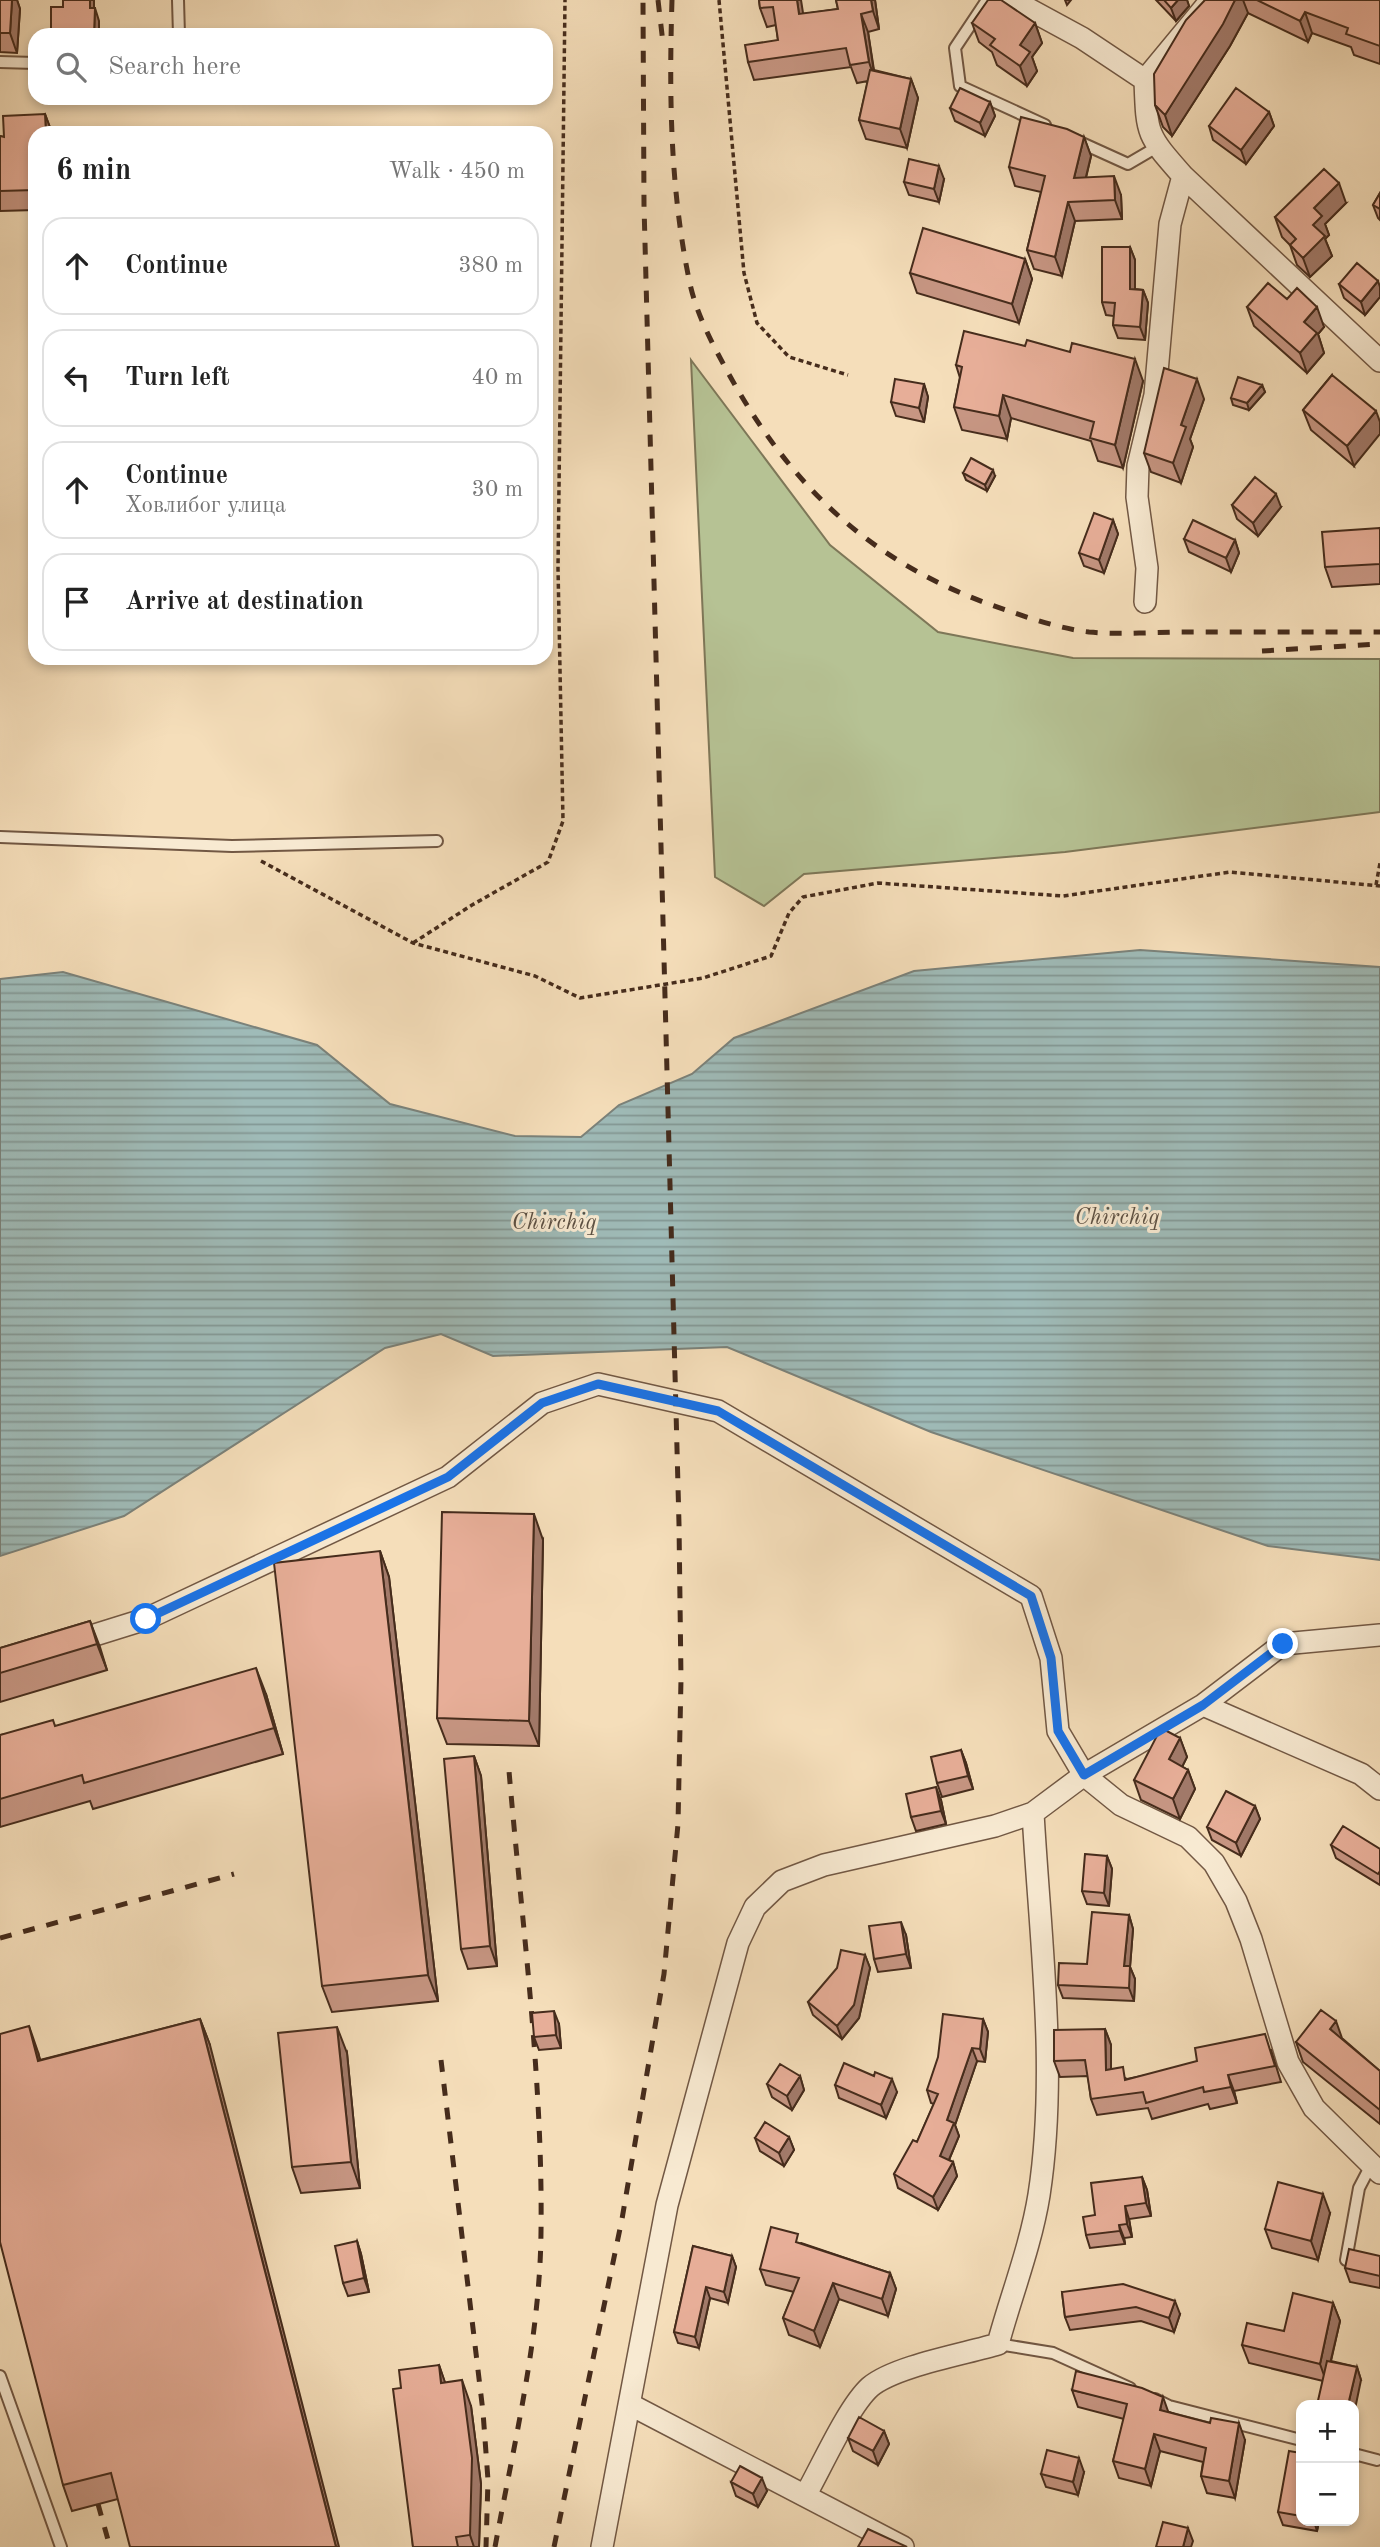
<!DOCTYPE html>
<html lang="en">
<head>
<meta charset="utf-8">
<style>
	:root { --surface:#fff; --page:#f6f6f6; --text:#222; --muted:#767676; --line:#e0e0e0 }
	body { margin:0; font-family:"Old Standard TT",serif; background:var(--page); color:var(--text) }
	.controls { position:absolute; right:21px; bottom:21px; display:grid; overflow:hidden; border-radius:14px; box-shadow:0 4px 10px #0003 }
	.controls button { width:63px; height:63px; display:grid; place-items:center; padding:0; border:0; border-bottom:2px solid var(--line); background:var(--surface); color:var(--text); font:35px sans-serif }
	.stop { position:absolute; width:21px; height:21px; margin:-16px; border:5px solid #1a73e8; border-radius:50%; background:#fff }
	.stop.end { background:#1a73e8; border-color:#fff; box-shadow:0 2px 7px #0008 }
	.list { margin:0; padding:0; list-style:none }
	h2 { display:flex; justify-content:space-between; align-items:center; height:91px; margin:0; padding:0 28px; font-size:30px }
	h2 small { font-size:23px; font-weight:400; color:var(--muted) }
	.list li { display:grid; grid-template-columns:46px 1fr auto; gap:21px; align-items:center; box-sizing:border-box; height:98px; margin:0 14px 14px; padding:0 14px; border:2px solid var(--line); border-radius:21px }
	.list b { display:block; font-size:26px; white-space:nowrap }
	.list p { margin:0; font-size:23px; white-space:nowrap; color:var(--muted) }
	.list em { font-size:23px; font-style:normal; color:var(--muted) }
	.icon { flex:none; width:38px; height:38px; fill:none; stroke:currentColor; stroke-width:2; stroke-linecap:round; stroke-linejoin:round }
	.map { position:relative; flex:none; width:1380px; height:2547px; overflow:hidden }
	.search { position:absolute; background:var(--surface); box-shadow:0 4px 10px #0003; left:28px; top:28px; width:525px; height:77px; display:flex; align-items:center; gap:18px; box-sizing:border-box; padding:0 24px; border-radius:21px; color:var(--muted); font-size:26px }
	.panel { position:absolute; background:var(--surface); box-shadow:0 4px 10px #0003; left:28px; top:126px; width:525px; height:539px; border-radius:21px }
	.map>svg:first-child { display:block }
</style>
</head>
<body>
<div class="map">
<svg width="1380" height="2547" viewBox="0 0 1380 2547">
	<defs>
		<pattern id="water-rules" width="6" height="5" patternUnits="userSpaceOnUse" patternTransform="scale(1.75)"><rect width="6" height="5" fill="#9fbbb8"/><path d="M0 2.5h6" fill="none" stroke="#839895"/></pattern>
	</defs>
	<rect width="100%" height="100%" fill="#f5deba"/>
	<filter id="stains"><feTurbulence type="fractalNoise" baseFrequency=".00286" numOctaves="4"/><feColorMatrix values="0 0 0 0 .2 0 0 0 0 .09 0 0 0 0 .02 0 0 0 .5 -.17"/></filter>
	<radialGradient id="worn" r=".72"><stop offset=".6" stop-color="#630" stop-opacity="0"/><stop offset="1" stop-color="#630" stop-opacity=".3"/></radialGradient>
	<path fill="#b6c294" stroke="#7e7758" stroke-width="2" d="M691,360L830,545L938,632L1073,658L1380,659V812L1065,852L804,874L764,906L715,877Z"/>
	<path fill="url(#water-rules)" stroke="#7b827a" stroke-width="2" d="M1140,950L1380,967V1560L1268,1546L931,1432L727,1347L493,1356L441,1334L385,1348L124,1516L0,1556V979L63,972L317,1045L390,1104L515,1136L581,1137L619,1105L692,1074L734,1038L914,971Z"/>
	<g fill="none" stroke-linecap="round" stroke-linejoin="round">
		<defs>
			<path id="lane" d="M178,0L179,35
				M987,0L955,48L960,86L1045,125
				M0,62L35,63
				M1075,140L1128,164L1157,147
				M0,837L232,846L437,841
				M1346,2260L1359,2188L1371,2165
				M998,2344L1053,2353L1130,2388
				M0,2376L61,2547
				M1155,2399L1169,2406L1301,2440
				M1354,2454L1377,2460"/>
			<path id="street" d="M1012,0L1082,38L1145,80C1147,135 1146,134 1183,176L1380,361
				M1145,80L1211,0
				M1145,602L1147,568L1137,497L1138,466L1155,395L1170,224L1183,176
				M69,1643L146,1619L448,1477L542,1403L598,1384L718,1411L1031,1596L1051,1658L1058,1731L1084,1775L1033,1813L995,1826L824,1865L782,1881L755,1907L738,1943L667,2205L602,2547
				M1203,1705L1283,1644L1380,1635
				M1380,1789L1361,1774L1203,1705L1084,1775L1121,1805L1188,1837L1214,1863L1236,1901L1251,1939L1288,2062L1314,2108L1380,2173
				M631,2405L903,2547
				M806,2494C822,2466 848,2407 870,2387C895,2366 965,2354 998,2344C1011,2296 1031,2245 1039,2195C1058,2072 1040,1938 1033,1813"/>
		</defs>
		<use href="#lane" stroke="#725844" stroke-width="14"/>
		<use href="#street" stroke="#725844" stroke-width="24"/>
		<path stroke="#462c1c" stroke-width="3.5" stroke-dasharray="5 3.5" stroke-linecap="butt" d="M719,0L744,273L757,323L789,357L848,375
			M261,861L413,943L535,976L580,998L703,978L771,956L789,913L803,897L878,883L1063,896L1230,872L1380,886
			M1376,885L1380,863
			M413,943L472,905L548,862L563,821L558,568L565,0"/>
		<use href="#lane" stroke="#f8ead2" stroke-width="10"/>
		<use href="#street" stroke="#f8ead2" stroke-width="21"/>
		<path stroke="#462c1c" stroke-width="5" stroke-dasharray="12 12" stroke-linecap="butt" d="M658,0L663,43
			M672,0C669,95 670,190 690,284C697,316 715,349 731,378C796,494 879,568 1006,610C1032,619 1062,629 1089,632C1121,635 1154,632 1186,632C1251,632 1315,632 1380,632
			M1262,651L1380,644
			M0,1938L234,1874
			M441,2060L483,2412L488,2480L486,2547
			M98,2504L110,2547
			M495,2547C514,2443 540,2338 541,2232C543,2079 522,1924 509,1771
			M554,2547L622,2219L664,1974L678,1824L681,1679L679,1524L644,205L643,0"/>
	</g>
	<path fill="#c79683" stroke="#462c1c" stroke-width="2" d="M0,0H17L20,9L17,53L0,52Z
		M759,0L803,14L838,9L836,0H875L879,29L868,32L874,70L911,79L918,98L907,148L866,139L859,120L868,81L857,83L851,67L754,80L748,62L778,40L776,25L767,27L760,8Z
		M1156,0H1187L1189,6L1176,21Z
		M1205,0H1380V64L1354,55L1351,47L1312,33L1308,42L1248,13L1230,46L1172,136L1163,127L1155,105Z
		M972,23H1035L1042,43L1032,57L1037,71L1027,86L997,65L992,52L979,42Z
		M990,102L995,116L985,136L955,121L950,108Z
		M1269,112L1274,126L1246,164L1213,140L1209,126Z
		M45,114L52,133H35V210L0,211V136L4,137Z
		M1084,137L1091,156L1086,178L1121,195L1122,219L1075,221L1062,276L1034,269L1027,250L1041,192L1015,186L1009,167Z
		M944,179L939,202L909,195L904,182Z
		M1380,193V220L1378,218L1373,205Z
		M1346,203L1325,224L1329,235L1325,239L1332,256L1310,277L1297,265L1290,245L1282,237L1275,217Z
		M1130,247L1135,260V289L1143,290L1148,303L1145,340L1118,338L1113,325L1114,316L1106,315L1102,302Z
		M1025,259L1032,279L1019,323L917,293L910,273Z
		M1339,284L1380,287V297L1365,315L1344,298Z
		M1287,299L1324,327L1318,334L1324,353L1307,373L1254,326L1247,307Z
		M956,365L1143,381L1123,468L1098,461L1091,441L1011,418L1007,439L962,430L954,407L960,378Z
		M1332,375L1354,466L1311,430L1303,410Z
		M924,384L928,397L924,422L896,416L891,402Z
		M1262,385L1265,392L1249,410L1233,405L1231,398Z
		M1204,399L1190,439L1193,447L1181,483L1151,472L1144,453Z
		M963,473L995,476L987,491L966,480Z
		M1232,505L1281,507L1258,536L1237,519Z
		M1113,520L1118,534L1104,573L1084,566L1079,553Z
		M1380,528V584L1332,587L1325,567Z
		M1184,539L1235,540L1239,553L1231,572L1189,552Z
		M543,1540L539,1746L447,1744L437,1718Z
		M380,1551L389,1577L438,2001L332,2012L322,1986Z
		M90,1621L107,1670L0,1702V1648Z
		M266,1694L283,1754L93,1809L90,1801L0,1827V1735Z
		M1180,1738L1187,1757L1182,1767L1188,1770L1195,1789L1180,1819L1141,1800L1134,1780Z
		M961,1750L966,1763L973,1789L942,1797L937,1783Z
		M474,1756L481,1776L497,1966L468,1969L461,1949Z
		M941,1800L946,1824L916,1831L911,1817Z
		M1255,1806L1260,1819L1241,1856L1212,1840L1207,1827Z
		M1331,1845L1380,1849V1885L1336,1858Z
		M1107,1856L1112,1869L1109,1906L1087,1904L1082,1891Z
		M1129,1915L1133,1929L1130,1967L1135,1979L1134,2001L1063,1998L1058,1985L1087,1964Z
		M906,1935L911,1968L878,1972L874,1959Z
		M865,1955L870,1968L859,2018L842,2039L813,2015L808,2002Z
		M200,2019L210,2045L118,2499L72,2511L63,2485L38,2052L40,2060Z
		M983,2019L988,2032L985,2062L977,2061L955,2125L959,2136L949,2160L953,2162L957,2176L938,2210L898,2188L894,2174L917,2142L934,2104L931,2103L927,2090Z
		M559,2024L561,2048L539,2050L534,2037Z
		M1105,2029L1111,2045V2069L1127,2079L1271,2050L1281,2082L1234,2091L1237,2103L1210,2109L1208,2104L1152,2119L1148,2108L1097,2115L1091,2099L1088,2076L1060,2077L1054,2061Z
		M1343,2039L1380,2071V2124L1303,2062L1296,2042Z
		M347,2053L360,2188L301,2193L292,2167Z
		M800,2076L804,2090L792,2110L772,2097L767,2084Z
		M874,2076L897,2092L886,2118L839,2098L835,2085Z
		M789,2137L794,2150L784,2166L760,2151L755,2138Z
		M1142,2177L1147,2190L1151,2216L1129,2219L1132,2237L1124,2238L1125,2244L1090,2248L1086,2235L1095,2215Z
		M1330,2213L1318,2260L1272,2248L1265,2229Z
		M357,2241L361,2254L369,2292L348,2296L343,2283Z
		M801,2243L890,2273L896,2289L888,2316L839,2299L820,2347L789,2335L783,2318L794,2292L766,2285L760,2269Z
		M693,2246L732,2256L736,2267L728,2303L710,2298L699,2348L678,2343L674,2332Z
		M1380,2256V2288L1350,2282L1345,2268Z
		M1062,2292L1180,2314L1174,2332L1141,2321L1070,2330L1065,2317Z
		M1333,2303L1340,2321L1331,2361L1357,2367L1361,2380L1323,2381L1249,2363L1242,2345L1284,2331Z
		M439,2365L445,2383L471,2406L481,2484L479,2547H413L401,2388Z
		M1072,2390L1169,2412L1245,2440L1235,2498L1207,2493L1201,2476L1203,2462L1160,2451L1151,2486L1119,2478L1113,2461L1124,2419L1078,2407Z
		M884,2431L889,2444L878,2465L853,2451L848,2438Z
		M1301,2453V2521H1319L1317,2531L1283,2525L1278,2512Z
		M1084,2472L1078,2495L1046,2487L1041,2474Z
		M731,2482L767,2491L758,2507L736,2496Z"/>
	<path fill="#a27a6a" stroke="#462c1c" stroke-width="2" d="M12,0H17L20,9L17,53L10,33Z
		M90,0H94V21L90,8Z
		M797,0H801L806,32L799,14Z
		M871,0H875L879,29L873,11Z
		M1065,0H1071L1067,5Z
		M1178,0H1187L1189,6L1176,21L1171,8Z
		M1235,0H1243L1248,13L1230,46L1172,136L1165,115Z
		M95,8L99,21V35H94Z
		M1305,12L1312,33L1308,42L1300,21Z
		M861,14L868,32L875,80L869,62Z
		M1035,23L1042,43L1032,57L1037,71L1027,86L1020,66V45Z
		M911,79L918,98L907,148L900,129Z
		M990,102L995,116L985,136L980,123Z
		M1269,112L1274,126L1246,164L1241,150Z
		M45,114L52,133H46Z
		M1084,137L1091,156L1081,197L1074,178Z
		M939,166L944,179L939,202L934,189Z
		M1114,176L1121,195L1122,219L1115,200Z
		M1339,183L1346,203L1325,224L1329,235L1325,239L1332,256L1310,277L1303,258L1313,225L1314,208Z
		M1068,202L1075,221L1062,276L1055,257Z
		M1130,247L1135,260V302L1130,289Z
		M1025,259L1032,279L1019,323L1012,304Z
		M1378,281L1380,287V297L1365,315L1361,302Z
		M1143,290L1148,303L1145,340L1140,327Z
		M1317,307L1324,327L1318,334L1324,353L1307,373L1300,353L1304,322Z
		M1135,359L1143,381L1123,468L1115,445Z
		M1197,379L1204,399L1190,439L1193,447L1181,483L1173,463L1181,425Z
		M924,384L928,397L924,422L919,408Z
		M1262,385L1265,392L1249,410L1247,403Z
		M1003,395L1011,418L1007,439L999,416Z
		M1376,411L1380,422V434L1354,466L1347,446Z
		M993,470L995,476L987,491L985,485Z
		M1276,494L1281,507L1258,536L1253,523Z
		M1113,520L1118,534L1104,573L1099,560Z
		M1235,540L1239,553L1231,572L1226,558Z
		M534,1514L543,1540L539,1746L529,1721Z
		M380,1551L389,1577L438,2001L428,1975Z
		M90,1621L100,1647L107,1670L97,1644Z
		M256,1668L266,1694L283,1754L274,1728Z
		M1180,1738L1187,1757L1176,1779L1169,1759Z
		M961,1750L966,1763L973,1789L968,1776Z
		M474,1756L481,1776L497,1966L490,1946Z
		M1188,1770L1195,1789L1180,1819L1173,1799Z
		M936,1787L941,1800L946,1824L941,1811Z
		M1255,1806L1260,1819L1241,1856L1236,1843Z
		M1107,1856L1112,1869L1109,1906L1104,1893Z
		M1129,1915L1133,1929L1130,1967L1135,1979L1134,2001L1129,1988L1124,1966Z
		M901,1922L906,1935L911,1968L906,1954Z
		M865,1955L870,1968L859,2018L842,2039L837,2026Z
		M554,2011L559,2024L561,2048L556,2035Z
		M200,2019L210,2045L339,2547H336Z
		M983,2019L988,2032L985,2062L980,2049Z
		M1336,2021L1343,2041L1330,2029Z
		M29,2026L38,2052L47,2087L38,2061Z
		M337,2027L347,2053L360,2188L351,2162Z
		M1105,2029L1111,2045V2086L1106,2070Z
		M972,2048L977,2061L955,2125L959,2136L945,2169L940,2156L947,2120Z
		M1228,2075L1234,2091L1237,2103L1231,2087Z
		M800,2076L804,2090L792,2110L787,2096Z
		M892,2079L897,2092L886,2118L881,2105Z
		M789,2137L794,2150L784,2166L779,2153Z
		M953,2162L957,2176L938,2210L933,2197Z
		M1142,2177L1147,2190L1151,2216L1146,2203Z
		M1323,2194L1330,2213L1318,2260L1311,2241Z
		M1125,2206L1129,2219L1132,2237L1127,2224Z
		M1119,2225L1124,2238L1125,2244L1120,2231Z
		M357,2241L361,2254L369,2292L364,2278Z
		M732,2256L736,2267L728,2303L724,2292Z
		M890,2273L896,2289L888,2316L882,2299Z
		M833,2283L839,2299L820,2347L814,2331Z
		M706,2287L710,2298L699,2348L695,2337Z
		M1175,2301L1180,2314L1174,2332L1169,2318Z
		M1333,2303L1340,2321L1326,2381L1320,2364Z
		M439,2365L448,2391L441,2383Z
		M1357,2367L1361,2380L1354,2414V2405H1348Z
		M462,2380L471,2406L481,2484L479,2547H474L470,2535Z
		M1163,2397L1169,2414L1160,2410Z
		M1239,2423L1245,2440L1235,2498L1229,2481Z
		M884,2431L889,2444L878,2465L873,2451Z
		M1154,2434L1160,2451L1151,2486L1145,2469Z
		M1079,2458L1084,2472L1078,2495L1073,2482Z
		M762,2478L767,2491L758,2507L753,2494Z
		M1314,2521H1319L1317,2531Z
		M1188,2528L1193,2541L1191,2547H1183Z"/>
	<path fill="#e7ae98" stroke="#462c1c" stroke-width="2" d="M0,0H12L10,33H0Z
		M63,0H90V8H95L94,35H51V7H63Z
		M759,0H797L799,14L838,9L836,0H871L873,11L861,14L869,62L850,65L846,48L748,62L745,45L778,40L773,7L760,8Z
		M988,0H1001L1035,23L1020,45L1030,52L1020,66L990,45L995,39L972,23Z
		M1164,0H1178L1171,8Z
		M1205,0H1235L1223,24L1165,115L1155,105L1154,74L1186,20Z
		M1257,0H1380V46L1346,34L1348,28L1305,12L1300,21Z
		M287,32L314,34V35H287Z
		M870,70L911,79L900,129L859,120Z
		M960,88L990,102L980,123L950,108Z
		M1236,88L1269,112L1241,150L1209,126Z
		M45,114L46,133H35V190L0,191V136L4,137L3,116Z
		M1021,117L1067,129L1084,137L1074,178L1114,176L1115,200L1068,202L1055,257L1027,250L1045,176L1009,167Z
		M909,159L939,166L934,189L904,182Z
		M1324,169L1339,183L1314,208L1322,216L1313,225L1325,236L1303,258L1290,245L1296,239L1275,217Z
		M1380,193V209L1373,205Z
		M923,228L1025,259L1012,304L910,273Z
		M1102,247H1130V289L1143,290L1140,327L1113,325L1115,303L1102,302Z
		M1357,263L1378,281L1361,302L1339,284Z
		M1268,283L1287,299L1297,288L1317,307L1304,322L1317,333L1300,353L1247,307Z
		M964,331L1025,346L1027,340L1070,352L1072,343L1135,359L1115,445L1090,438L1094,422L1003,395L999,416L954,407L962,367L956,365Z
		M1164,368L1197,379L1181,425L1186,427L1173,463L1144,453Z
		M1332,375L1376,411L1347,446L1303,410Z
		M1238,377L1262,385L1247,403L1231,398Z
		M895,379L924,384L919,408L891,402Z
		M971,458L993,470L985,485L963,473Z
		M1255,477L1276,494L1253,523L1232,505Z
		M1094,513L1113,520L1099,560L1079,553Z
		M1193,520L1235,540L1226,558L1184,539Z
		M1380,528V564L1325,567L1322,532Z
		M442,1512L534,1514L529,1721L437,1718Z
		M380,1551L428,1975L322,1986L274,1563Z
		M90,1621L97,1644L0,1673V1648Z
		M256,1668L274,1728L84,1783L82,1775L0,1799V1735L53,1720L55,1726Z
		M1161,1728L1180,1738L1169,1759L1188,1770L1173,1799L1134,1780Z
		M961,1750L968,1776L937,1783L931,1757Z
		M474,1756L490,1946L461,1949L444,1759Z
		M936,1787L941,1811L911,1817L906,1794Z
		M1226,1791L1255,1806L1236,1843L1207,1827Z
		M1343,1826L1380,1849V1871L1378,1874L1331,1845Z
		M1085,1854L1107,1856L1104,1893L1082,1891Z
		M1092,1912L1129,1915L1124,1966H1130L1129,1988L1058,1985L1059,1963L1087,1964Z
		M901,1922L906,1954L874,1959L869,1926Z
		M841,1950L865,1955L854,2005L837,2026L808,2002L837,1968Z
		M1321,2010L1336,2021L1330,2029L1380,2071V2110L1296,2042Z
		M554,2011L556,2035L534,2037L532,2013Z
		M943,2014L983,2019L980,2049L972,2048L947,2120L954,2123L940,2156L953,2162L933,2197L894,2174L913,2140L917,2142L938,2094L927,2090L938,2057Z
		M200,2019L336,2547H130L111,2473L63,2485L0,2242V2034L29,2026L38,2061Z
		M337,2027L351,2162L292,2167L278,2033Z
		M1105,2029L1106,2070L1123,2067L1125,2080L1197,2061L1195,2048L1265,2034L1275,2066L1228,2075L1231,2087L1204,2092L1203,2087L1146,2103L1143,2092L1091,2099L1085,2060L1054,2061V2030Z
		M844,2063L874,2076L875,2072L892,2079L881,2105L835,2085Z
		M780,2064L800,2076L787,2096L767,2084Z
		M765,2122L789,2137L779,2153L755,2138Z
		M1142,2177L1146,2203L1125,2206L1127,2224L1119,2225L1120,2231L1086,2235L1083,2217L1095,2215L1091,2183Z
		M1278,2182L1323,2194L1311,2241L1265,2229Z
		M771,2227L798,2234L796,2242L890,2273L882,2299L833,2283L814,2331L783,2318L799,2278L760,2269Z
		M357,2241L364,2278L343,2283L335,2246Z
		M693,2246L732,2256L724,2292L706,2287L695,2337L674,2332Z
		M1349,2249L1380,2256V2276L1345,2268Z
		M1123,2284L1175,2301L1169,2318L1136,2307L1065,2317L1062,2292Z
		M1293,2293L1333,2303L1320,2364L1242,2345L1247,2323L1284,2331Z
		M1327,2361L1357,2367L1348,2405H1317Z
		M439,2365L441,2383L462,2380L472,2458L470,2535L456,2537L458,2547H413L393,2389L401,2388L399,2370Z
		M1076,2371L1142,2388L1163,2397L1160,2410L1210,2423L1211,2418L1239,2423L1229,2481L1201,2476L1206,2448L1154,2434L1145,2469L1113,2461L1127,2404L1072,2390Z
		M859,2417L884,2431L873,2451L848,2438Z
		M1047,2450L1079,2458L1073,2482L1041,2474Z
		M1289,2451L1301,2453V2516L1278,2512Z
		M740,2466L762,2478L753,2494L731,2482Z
		M1163,2522L1188,2528L1183,2547H1156Z
		M868,2529L907,2547H858Z"/>
	<g fill="none" stroke-linecap="round" stroke-linejoin="round">
		<path stroke="#1a73e8" stroke-width="9" d="M146,1619L448,1477L542,1403L598,1384L718,1411L1031,1596L1051,1658L1058,1731L1084,1775L1203,1705L1283,1644"/>
	</g>
	<g text-anchor="middle" dominant-baseline="central" stroke-width="6" stroke-linejoin="round" paint-order="stroke">
		<g font-size="23" font-style="italic" fill="#5c5043" stroke="#f8ead2">
			<text x="1117" y="1217">Chirchiq</text>
			<text x="554" y="1222">Chirchiq</text>
		</g>
	</g>
	<rect width="100%" height="100%" filter="url(#stains)"/>
	<rect width="100%" height="100%" fill="url(#worn)"/>
</svg>
<div class="controls">
<button>+</button>
<button>−</button>
</div>
<div class="stop" style="left:146px;top:1619px"></div>
<div class="stop end" style="left:1283px;top:1644px"></div>
<div class="search"><svg class="icon" aria-label="search" viewBox="0 0 24 24"><circle cx="10" cy="10" r="6"/><path d="M15 15l6 6"/></svg>Search here</div>
<section class="panel">
<h2>6 min<small>Walk · 450 m</small></h2>
<ul class="list">
<li><svg class="icon" aria-label="ahead" viewBox="0 0 24 24"><path d="M12 20V5M6 11l6-6 6 6"/></svg><div><b>Continue</b></div><em>380 m</em></li>
<li><svg class="icon" aria-label="left" viewBox="0 0 24 24"><path d="M17 20v-9H6M10 6l-5 5 5 5"/></svg><div><b>Turn left</b></div><em>40 m</em></li>
<li><svg class="icon" aria-label="ahead" viewBox="0 0 24 24"><path d="M12 20V5M6 11l6-6 6 6"/></svg><div><b>Continue</b><p>Ховлибог улица</p></div><em>30 m</em></li>
<li><svg class="icon" aria-label="arrive" viewBox="0 0 24 24"><path d="M6 21V4h12l-3 4 3 4H6"/></svg><div><b>Arrive at destination</b></div></li>
</ul>
</section>
</div>
</body>
</html>
